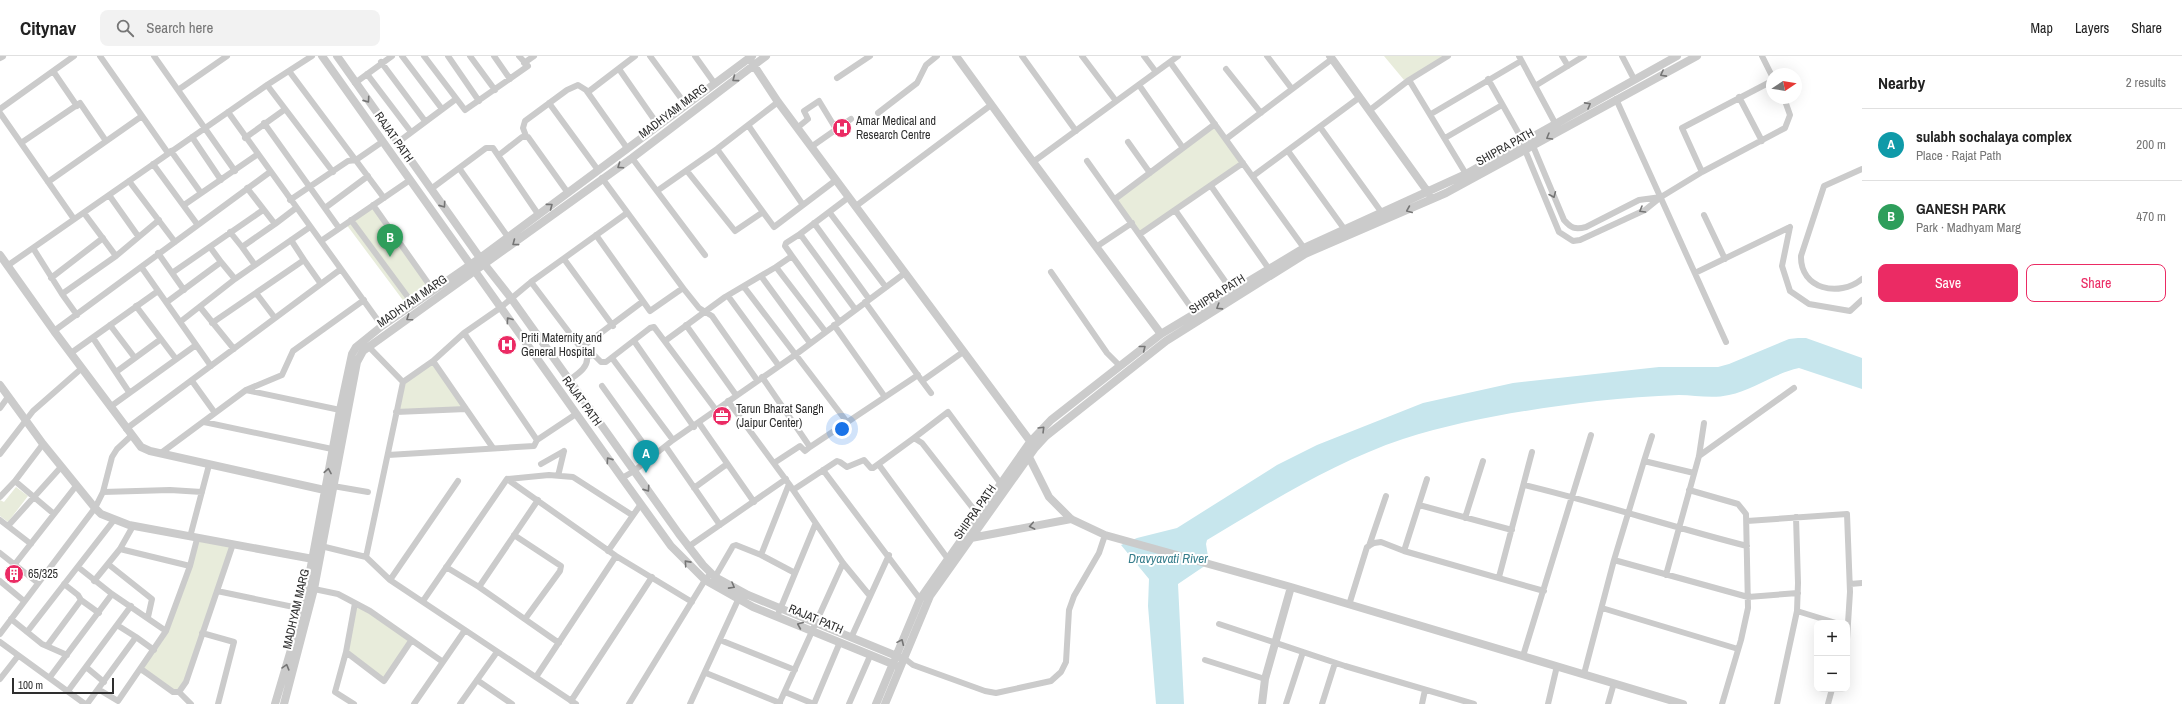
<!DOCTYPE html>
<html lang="en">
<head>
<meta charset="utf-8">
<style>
	:root { --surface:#fff; --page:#f2f2f2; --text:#222; --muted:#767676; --line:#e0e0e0; --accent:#eb2b64 }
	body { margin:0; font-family:"Archivo Narrow",sans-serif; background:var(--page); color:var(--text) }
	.controls { position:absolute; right:12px; bottom:12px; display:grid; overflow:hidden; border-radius:8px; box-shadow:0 4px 16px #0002 }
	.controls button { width:36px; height:36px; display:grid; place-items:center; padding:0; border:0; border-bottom:1px solid var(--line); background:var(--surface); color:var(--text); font:20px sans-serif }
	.compass { position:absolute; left:1766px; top:12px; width:36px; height:36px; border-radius:50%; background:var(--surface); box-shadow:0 4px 16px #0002; rotate:78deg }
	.scale { position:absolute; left:12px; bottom:10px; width:102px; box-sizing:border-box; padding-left:4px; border:2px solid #2e2e2e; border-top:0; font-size:11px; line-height:14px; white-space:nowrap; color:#2e2e2e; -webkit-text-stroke:3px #fff; paint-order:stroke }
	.you { position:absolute; left:842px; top:373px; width:14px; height:14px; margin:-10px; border:3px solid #fff; border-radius:50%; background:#1a73e8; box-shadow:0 0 0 6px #1a73e833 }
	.badge { display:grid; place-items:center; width:26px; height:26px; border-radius:50%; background:var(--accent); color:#fff; font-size:13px; font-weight:700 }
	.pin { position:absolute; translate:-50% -33px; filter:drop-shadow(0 1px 2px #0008) }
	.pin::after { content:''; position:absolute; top:21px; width:14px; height:12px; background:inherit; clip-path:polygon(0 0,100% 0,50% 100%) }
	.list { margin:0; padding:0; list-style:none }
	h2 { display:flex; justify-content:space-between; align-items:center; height:52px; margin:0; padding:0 16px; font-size:17px }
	h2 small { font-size:13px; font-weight:400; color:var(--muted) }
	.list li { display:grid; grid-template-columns:26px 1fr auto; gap:12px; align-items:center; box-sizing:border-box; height:72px; padding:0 16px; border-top:1px solid var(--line) }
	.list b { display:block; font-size:15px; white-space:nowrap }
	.list p { margin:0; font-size:13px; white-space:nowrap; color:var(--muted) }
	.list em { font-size:13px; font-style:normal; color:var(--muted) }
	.actions { display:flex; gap:8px; padding:12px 16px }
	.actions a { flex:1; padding:9px 0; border:1px solid var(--accent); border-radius:8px; text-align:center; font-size:14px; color:var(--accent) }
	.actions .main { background:var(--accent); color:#fff }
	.icon { flex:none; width:22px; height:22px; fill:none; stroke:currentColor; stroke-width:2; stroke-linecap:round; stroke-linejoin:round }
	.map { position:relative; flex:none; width:1862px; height:648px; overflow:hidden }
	header { display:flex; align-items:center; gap:24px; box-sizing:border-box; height:56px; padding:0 20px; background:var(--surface); border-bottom:1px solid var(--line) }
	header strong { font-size:19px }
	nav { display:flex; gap:22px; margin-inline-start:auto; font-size:14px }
	.search { width:280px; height:36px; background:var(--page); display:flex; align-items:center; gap:10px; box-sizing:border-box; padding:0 14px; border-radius:8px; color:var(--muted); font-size:15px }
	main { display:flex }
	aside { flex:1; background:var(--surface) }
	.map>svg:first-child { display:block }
</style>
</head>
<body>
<header>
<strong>Citynav</strong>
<div class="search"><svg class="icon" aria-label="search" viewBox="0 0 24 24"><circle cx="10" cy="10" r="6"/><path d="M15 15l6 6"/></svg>Search here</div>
<nav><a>Map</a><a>Layers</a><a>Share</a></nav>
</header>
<main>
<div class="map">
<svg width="1862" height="648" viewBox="0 0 1862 648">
	<rect width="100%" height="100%" fill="#fff"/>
	<path fill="#e8ecdb" d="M1384,0H1448L1404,24Z
		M1215,68L1243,107L1140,178L1115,143Z
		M371,150L433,235L408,251L346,168Z
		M433,305L466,353L396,356L403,326Z
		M16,431L28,440L8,466L0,460V444L4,446Z
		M197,483L233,488L186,626L179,636H173L139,616L166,575Z
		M355,547L411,585L384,625L346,596Z"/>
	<path fill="#c7e6ed" d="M1798,282H1806L1862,302V333L1799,312C1775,317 1753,334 1729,339C1712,343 1695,339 1679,339C1652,340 1624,342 1597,345C1531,353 1466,363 1403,383C1334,406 1269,447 1207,484L1206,488L1209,507L1178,528L1184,648H1156L1148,550L1149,523L1121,489L1137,482L1177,472L1277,409L1317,389L1423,347L1513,327L1659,311H1718L1729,308L1789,283Z"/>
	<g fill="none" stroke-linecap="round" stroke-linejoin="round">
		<path stroke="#cbcbcb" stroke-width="6" d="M100,0L168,97
			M154,0L235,115
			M402,0L442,53
			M424,0L465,54L528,10L519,0
			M448,0L479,45
			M470,0L495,34
			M494,0L510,23
			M650,0L686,49
			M695,0L715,28
			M1022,0L1076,75
			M1082,0L1116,45
			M1144,0L1156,16
			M1267,0L1292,33
			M1519,0L1555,67
			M1562,0L1568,10
			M1622,0L1634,23
			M1762,0L1772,20
			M381,6L425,65
			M1170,6L1304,192
			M524,7L534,0
			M619,13L658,69
			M1226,13L1261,57
			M53,15L77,50
			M289,15L384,142
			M367,18L411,76
			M837,22L870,0
			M1488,23L1523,85
			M1409,24L1466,118
			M355,27L392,0
			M267,29L333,116
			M1139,29L1183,92
			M1535,30L1584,0
			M178,34L227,0
			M588,36L635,0
			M1739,41L1762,85
			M1616,43L1726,286
			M549,47L598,114
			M0,53L74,0
			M1370,54L1409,24L1448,0
			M228,56L382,270
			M0,57L74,163
			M878,57L917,27L926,9L937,0
			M1431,58L1521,5
			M264,67L339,172
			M748,69L803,149
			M1320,71L1382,157
			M797,72L808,63L804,55L819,45L836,73
			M526,80L523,72L525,65L567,34L578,29L586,34L627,92
			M192,81L221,124
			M245,82L284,54
			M1445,82L1502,49
			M1226,83L1332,3
			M1128,86L1150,117
			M21,87L80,47L106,85
			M397,87L456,43
			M811,91L851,63
			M717,93L774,171L836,124
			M1525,94L1559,176L1573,185L1580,184L1645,154L1661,141L1639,144L1586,171C1575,174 1571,172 1564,164L1533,90
			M171,95L201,137
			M1288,95L1345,174
			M499,99L522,81H528L568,137
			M632,102L705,199
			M1087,105L1195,257
			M1033,106L1178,0
			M153,108L197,168
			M459,112L508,181
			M1862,113L1824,130L1801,200C1800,233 1839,242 1862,223
			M687,115L735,175L763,156
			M1702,116L1682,72L1772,25
			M1253,120L1360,41
			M602,122L683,232L699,252L712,260L757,324
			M129,125L175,186
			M48,126L142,60
			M1211,130L1269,213
			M247,132L275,168L296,152
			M431,133L486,92H493L538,158
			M657,135L717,93L778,46
			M109,139L138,180
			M1661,141L1702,116L1785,72L1790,59L1784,42
			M1115,143L1215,68
			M290,144L348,105L356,104L382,86
			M184,149L258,98
			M373,149L433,234
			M856,150L991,49
			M325,152L368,120
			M1175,154L1232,235
			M84,157L116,200
			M830,157L885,230
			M1704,159L1725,203
			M351,164L413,248
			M814,167L869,243
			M1790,171L1782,210L1790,235L1809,248L1850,255L1862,244
			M230,176L242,191L275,168
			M800,178L849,141
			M1140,178L1243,107
			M596,179L650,255L683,232
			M291,184L304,204
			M321,185L410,124
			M242,191L255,209
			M1096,191L1132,167
			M33,192L62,238L116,200L159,164
			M158,197L184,234
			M564,203L613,270
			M221,206L235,223
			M7,210L267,29L312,0
			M776,211L792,200
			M142,212L211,310
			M1051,216L1107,297L1120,310
			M172,217L263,154
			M1695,217L1790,171
			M761,220L810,287
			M51,222L103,182
			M531,226L587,300C589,312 576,319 568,325
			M744,231L847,366
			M256,237L275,262
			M62,238L77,259
			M728,240L779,310
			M167,246L221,206L210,191
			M865,246L922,325L963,296
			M136,250L176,303
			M200,251L234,293
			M839,265L792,200L785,190L786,187L800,178L855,253
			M180,266L235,223L310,171
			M212,267L304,204L321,228
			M110,269L135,302
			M686,269L736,339
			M834,269L885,341
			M54,275L270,116
			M464,277L537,384
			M93,282L129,336
			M634,285L694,371
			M665,285L725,241L776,211L825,275
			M368,290L403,326
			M582,291L642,246
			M71,297L158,235
			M587,300L594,299L601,306H606L650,272L654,271L716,354
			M612,302L673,384
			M433,305L493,392
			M116,316L161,283
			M762,321L810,391L918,319
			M192,325L215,357
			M922,325L931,337
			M602,330L653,401
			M246,334L340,354
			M728,345L789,428L843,507L870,540
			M110,351L196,289
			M0,352L8,341
			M396,356L466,353
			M204,366L332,393
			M699,367L754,446
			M126,373L341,213
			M914,382L948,356L1001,428
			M666,391L720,469
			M161,397L246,334L282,319L293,295L364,244
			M0,398L33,355L82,312
			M388,399L534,390L537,384L576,358
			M1699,400L1794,332
			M1644,405L1652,380
			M774,407L800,390L805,395L810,391
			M541,408L564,395
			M879,409L948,503
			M823,414L920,543
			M558,420L564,395
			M622,422L634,415L673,384L795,299L905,217
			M507,423L616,500L692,546
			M15,425L43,388
			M1524,429C1599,447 1672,471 1747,490
			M333,430L368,436
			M694,432L727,408
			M793,434L837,405L840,406L847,411L864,404L871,412H873L914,382L922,387L979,460
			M1689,434L1738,448L1746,458L1748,552L1741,584L1722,648
			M103,436L170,434L202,436
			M0,441L15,425L54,458
			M1419,449L1512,474
			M1465,462L1483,405
			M0,464L31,488
			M1747,465L1847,458L1850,536L1847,583
			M8,470L61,411
			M514,479L561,510L560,515L525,563
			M190,481L209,409
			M321,490L366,501L390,524L576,648
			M1369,490L1386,440
			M688,491L786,423
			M120,493L190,510
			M608,495L641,448
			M1404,495L1427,423
			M0,497L38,527
			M761,499L789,428
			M366,501L403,326L433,305L464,277L500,252L531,226L627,157
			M1614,504L1748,541L1798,537
			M15,508L76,430
			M108,508L152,543L148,561
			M78,511L112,538L166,575
			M446,511L479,531L559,587
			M1666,519L1699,400L1704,367
			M715,521L733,490L736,489L761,499L795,517
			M1499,521L1532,396
			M390,524L458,425
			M0,525L24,545
			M94,525L120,493L133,470
			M1850,528L1862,527
			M479,531L538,444
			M314,533L338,538L370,555L443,606
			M217,535L303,553
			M81,544L99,557
			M423,545L507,423L549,419L573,421L632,459
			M1349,549L1367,491L1374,487L1381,486L1404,495L1544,535
			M1602,552L1738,593
			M1797,555L1836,567
			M779,556L815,469
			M11,563L42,588L67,599
			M1219,568L1345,610L1474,648
			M27,576L114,464
			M202,577L234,586L218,648
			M0,578L95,452L103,436L112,401L117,393L131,380
			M136,581L154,594
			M851,582L889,499
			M720,584L795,614
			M0,586L85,648
			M47,590L81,544L78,539L64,528
			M346,596L355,547
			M1523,600L1591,379
			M904,602L913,609L985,635L996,637L1051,625L1061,616L1066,606L1069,554L1074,540L1099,497L1105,479
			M1205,604L1265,623
			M86,611L104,626
			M141,613L173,636H179
			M706,617L780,647
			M1584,618L1614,504L1644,405L1694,417
			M50,621L112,538
			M536,621L616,500
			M0,623L18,600
			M477,624L512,648
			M98,633L118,645L166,575L190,510L197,483
			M68,635L131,550
			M179,636L186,626L233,488
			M179,636L191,648
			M785,636L814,648
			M571,645L652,521
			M87,648L136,581L117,569
			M354,648L335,636L346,596L384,625L411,585
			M414,648L465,574
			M460,648L497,596
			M629,648L705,524L711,517
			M690,648L738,544
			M779,648L843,507
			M814,648L840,586
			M849,648L870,600
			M1286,648L1303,596
			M1322,648L1335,607
			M1422,648L1425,634
			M1548,648L1557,610
			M1608,648L1614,627
			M1777,648L1797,555L1798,527L1796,461
			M1828,648L1832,633"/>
		<path stroke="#cbcbcb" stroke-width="8" d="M322,0L622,422L671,490L705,524L753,551L895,609
			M337,0L485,209L511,242L679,478L703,509L715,521L748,539L899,601
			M956,0L1022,91L1161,278
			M1330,0L1430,139
			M0,1L2,0
			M751,5L778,46L1033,389
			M0,199L54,275L141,391L150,395L329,435
			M0,329L43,388L95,452L101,458L129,469L313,503
			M1029,401L1049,441L1071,463L1105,479L1291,531L1683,648
			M971,482L1071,463
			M275,648L303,553L340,354L352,298L356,291L382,270L480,202L752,0
			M284,648L314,533L357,306L363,295L632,102L766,0
			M876,648L920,543L1030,386L1051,364L1161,278L1269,213L1304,192L1466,118L1677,0
			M885,648L930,540L1035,392L1046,380L1166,285L1305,198L1446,137L1697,0
			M1262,648L1265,623L1291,531"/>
	</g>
	<defs><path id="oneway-chevron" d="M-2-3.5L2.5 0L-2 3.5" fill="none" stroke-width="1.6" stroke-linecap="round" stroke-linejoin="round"/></defs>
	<g stroke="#757575">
		<use href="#oneway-chevron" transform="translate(1663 18) rotate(152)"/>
		<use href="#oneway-chevron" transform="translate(735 23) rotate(143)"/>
		<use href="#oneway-chevron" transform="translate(367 44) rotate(55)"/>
		<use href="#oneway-chevron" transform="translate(1588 49) rotate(-29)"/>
		<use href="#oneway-chevron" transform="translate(1549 81) rotate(150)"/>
		<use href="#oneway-chevron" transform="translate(620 110) rotate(146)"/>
		<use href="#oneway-chevron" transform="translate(1553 139) rotate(67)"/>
		<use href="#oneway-chevron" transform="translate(443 149) rotate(55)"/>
		<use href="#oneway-chevron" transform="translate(550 150) rotate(-37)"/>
		<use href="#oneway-chevron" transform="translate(1409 154) rotate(157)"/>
		<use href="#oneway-chevron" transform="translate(1642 154) rotate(150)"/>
		<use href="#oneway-chevron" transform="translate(515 187) rotate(143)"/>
		<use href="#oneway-chevron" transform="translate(1219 251) rotate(148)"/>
		<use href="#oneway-chevron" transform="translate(409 262) rotate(145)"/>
		<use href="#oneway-chevron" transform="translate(509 264) rotate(-126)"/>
		<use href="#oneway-chevron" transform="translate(1143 292) rotate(-38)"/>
		<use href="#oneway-chevron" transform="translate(1042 373) rotate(-45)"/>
		<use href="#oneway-chevron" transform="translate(609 404) rotate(-125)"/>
		<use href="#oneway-chevron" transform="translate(328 415) rotate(-80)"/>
		<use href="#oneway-chevron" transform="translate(647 433) rotate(55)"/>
		<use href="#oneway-chevron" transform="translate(1032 470) rotate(169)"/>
		<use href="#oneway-chevron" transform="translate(687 507) rotate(-132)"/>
		<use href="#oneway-chevron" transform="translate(732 530) rotate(29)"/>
		<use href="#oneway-chevron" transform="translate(800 569) rotate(-157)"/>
		<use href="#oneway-chevron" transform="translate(901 586) rotate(-66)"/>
		<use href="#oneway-chevron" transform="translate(286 611) rotate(-74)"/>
	</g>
	<defs>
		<symbol id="hospital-disc" viewBox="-11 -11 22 22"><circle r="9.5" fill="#eb2b64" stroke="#fff"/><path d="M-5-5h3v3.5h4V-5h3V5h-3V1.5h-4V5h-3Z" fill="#fff"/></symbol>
		<symbol id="office-disc" viewBox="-11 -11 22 22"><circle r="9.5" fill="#eb2b64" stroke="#fff"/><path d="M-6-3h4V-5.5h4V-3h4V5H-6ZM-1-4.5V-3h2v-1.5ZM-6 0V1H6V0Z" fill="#fff"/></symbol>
		<symbol id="building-disc" viewBox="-11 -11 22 22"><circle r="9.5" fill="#eb2b64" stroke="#fff"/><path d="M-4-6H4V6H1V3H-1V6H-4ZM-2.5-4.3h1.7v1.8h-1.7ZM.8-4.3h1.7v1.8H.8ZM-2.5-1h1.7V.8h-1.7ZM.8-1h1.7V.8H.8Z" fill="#fff"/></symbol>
	</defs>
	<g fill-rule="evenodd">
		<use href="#hospital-disc" x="831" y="61" width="22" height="22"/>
		<use href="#hospital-disc" x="496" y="278" width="22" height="22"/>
		<use href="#office-disc" x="711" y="349" width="22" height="22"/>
		<use href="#building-disc" x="3" y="507" width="22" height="22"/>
	</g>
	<g text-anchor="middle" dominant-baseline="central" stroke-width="4" stroke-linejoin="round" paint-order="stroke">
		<g font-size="12" fill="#2e2e2e" stroke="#fff">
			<text transform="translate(673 55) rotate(-37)">MADHYAM MARG</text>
			<text transform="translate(394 81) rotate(55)">RAJAT PATH</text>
			<text transform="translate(1505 91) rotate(-29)">SHIPRA PATH</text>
			<text transform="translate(1217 238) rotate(-32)">SHIPRA PATH</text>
			<text transform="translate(412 245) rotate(-35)">MADHYAM MARG</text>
			<text transform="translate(582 345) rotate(54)">RAJAT PATH</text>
			<text transform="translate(975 456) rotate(-55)">SHIPRA PATH</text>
			<text transform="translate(296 553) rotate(-77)">MADHYAM MARG</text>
			<text transform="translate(816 563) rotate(23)">RAJAT PATH</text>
		</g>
		<g font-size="12" fill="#2e2e2e" stroke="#fff" text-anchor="start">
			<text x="856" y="65">Amar Medical and<tspan x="856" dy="14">Research Centre</tspan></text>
			<text x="521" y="282">Priti Maternity and<tspan x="521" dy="14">General Hospital</tspan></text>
			<text x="736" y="353">Tarun Bharat Sangh<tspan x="736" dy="14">(Jaipur Center)</tspan></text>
			<text x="28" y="518">65/325</text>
		</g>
		<g font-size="13" font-style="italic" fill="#377e8c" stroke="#fff">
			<text x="1168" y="502">Dravyavati River</text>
		</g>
	</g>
</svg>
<div class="controls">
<button>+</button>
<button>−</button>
</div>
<svg class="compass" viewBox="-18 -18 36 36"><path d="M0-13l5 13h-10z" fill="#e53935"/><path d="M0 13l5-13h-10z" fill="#767676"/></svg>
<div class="scale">100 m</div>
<div class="you"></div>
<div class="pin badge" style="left:646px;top:417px;background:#0f9aa8">A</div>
<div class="pin badge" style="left:390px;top:201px;background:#2e9e5b">B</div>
</div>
<aside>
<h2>Nearby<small>2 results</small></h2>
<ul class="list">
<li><span class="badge" style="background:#0f9aa8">A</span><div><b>sulabh sochalaya complex</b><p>Place · Rajat Path</p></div><em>200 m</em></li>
<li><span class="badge" style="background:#2e9e5b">B</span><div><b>GANESH PARK</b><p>Park · Madhyam Marg</p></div><em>470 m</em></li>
</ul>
<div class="actions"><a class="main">Save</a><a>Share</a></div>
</aside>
</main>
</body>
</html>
